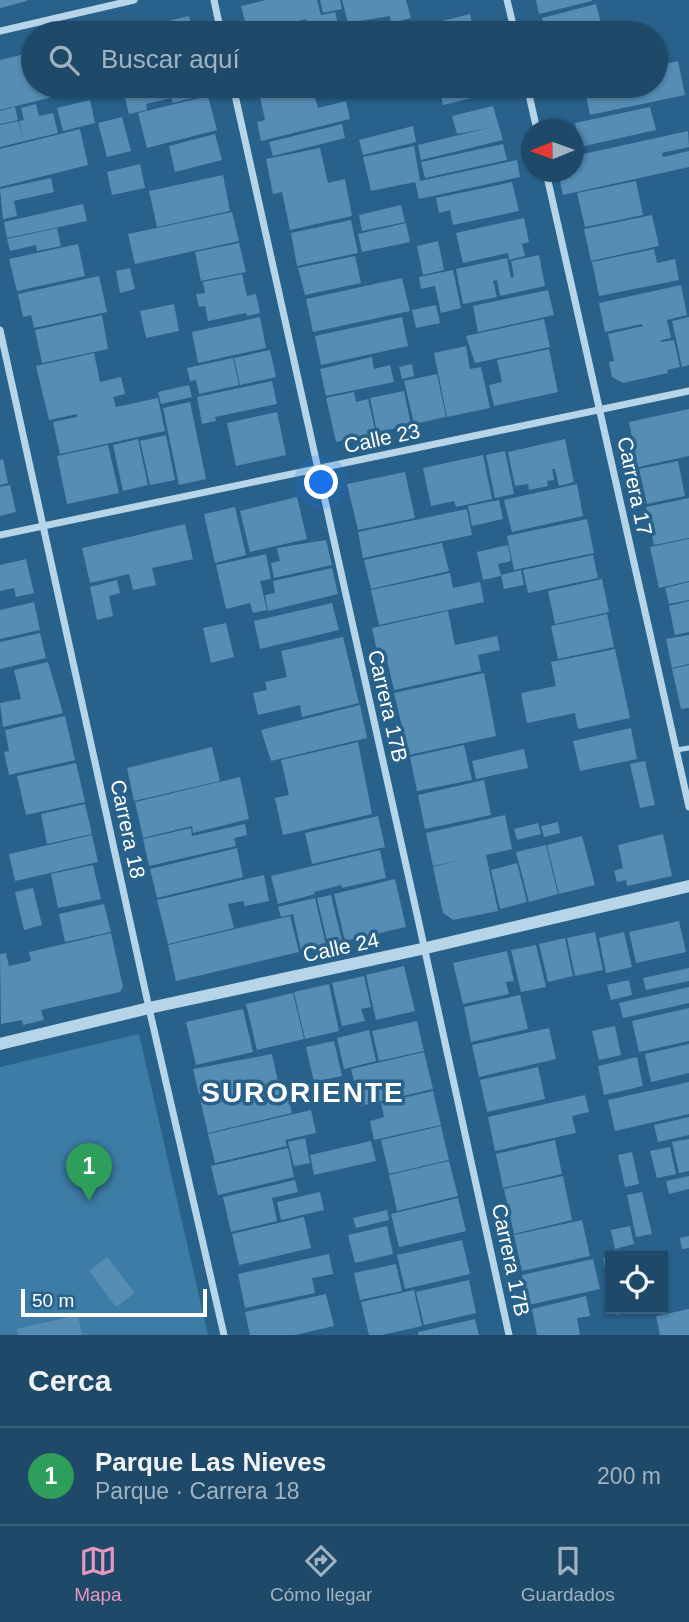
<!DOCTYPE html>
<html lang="es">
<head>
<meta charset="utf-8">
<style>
	:root { --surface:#1e4968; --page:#2b5371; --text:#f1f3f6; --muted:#a1b2c0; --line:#3c617c; --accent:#e797bd }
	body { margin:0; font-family:Helvetica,sans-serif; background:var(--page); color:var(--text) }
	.controls { position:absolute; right:21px; bottom:21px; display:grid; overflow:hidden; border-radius:0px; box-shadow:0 2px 5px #0004 }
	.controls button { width:63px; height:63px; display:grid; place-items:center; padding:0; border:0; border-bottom:2px solid var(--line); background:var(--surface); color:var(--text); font:35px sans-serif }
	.compass { position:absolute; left:521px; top:119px; width:63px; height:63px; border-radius:50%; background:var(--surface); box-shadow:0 2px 5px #0004; rotate:269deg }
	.scale { position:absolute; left:21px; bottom:18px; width:186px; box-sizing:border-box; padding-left:7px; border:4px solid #fff; border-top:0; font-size:19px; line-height:24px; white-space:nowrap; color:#fff; -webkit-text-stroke:5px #28618a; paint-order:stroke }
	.you { position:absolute; left:322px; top:483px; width:24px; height:24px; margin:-18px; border:5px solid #fff; border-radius:50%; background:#1a73e8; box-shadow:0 0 0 10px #1a73e833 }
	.badge { display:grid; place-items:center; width:46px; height:46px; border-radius:50%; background:var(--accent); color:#fff; font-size:23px; font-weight:700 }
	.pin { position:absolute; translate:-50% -58px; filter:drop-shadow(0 2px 4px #0008) }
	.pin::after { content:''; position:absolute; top:37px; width:24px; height:21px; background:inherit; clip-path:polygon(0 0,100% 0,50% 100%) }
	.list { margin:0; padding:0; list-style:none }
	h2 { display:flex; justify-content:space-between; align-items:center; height:91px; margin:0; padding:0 28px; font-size:30px }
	h2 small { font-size:23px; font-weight:400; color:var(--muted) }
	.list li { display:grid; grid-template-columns:46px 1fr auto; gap:21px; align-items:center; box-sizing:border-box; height:98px; padding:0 28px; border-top:2px solid var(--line) }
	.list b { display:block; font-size:26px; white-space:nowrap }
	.list p { margin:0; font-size:23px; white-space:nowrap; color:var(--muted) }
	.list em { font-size:23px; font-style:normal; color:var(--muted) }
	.icon { flex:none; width:38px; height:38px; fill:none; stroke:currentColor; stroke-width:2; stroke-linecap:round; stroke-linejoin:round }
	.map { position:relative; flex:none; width:689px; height:1335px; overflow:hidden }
	.search { position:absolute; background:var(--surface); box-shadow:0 2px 5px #0004; left:21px; right:21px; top:21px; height:77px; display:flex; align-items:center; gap:18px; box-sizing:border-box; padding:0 24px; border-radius:38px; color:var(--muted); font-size:26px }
	.sheet { height:189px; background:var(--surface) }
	nav { display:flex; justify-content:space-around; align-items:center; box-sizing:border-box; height:98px; border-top:2px solid var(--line); background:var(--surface); font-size:19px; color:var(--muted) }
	nav a { display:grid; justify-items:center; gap:4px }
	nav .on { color:var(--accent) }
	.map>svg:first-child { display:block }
</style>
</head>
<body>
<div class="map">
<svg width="689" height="1335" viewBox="0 0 689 1335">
	<rect width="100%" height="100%" fill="#28618a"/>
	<path fill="#3d7ca7" d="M139,1034L208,1335H0V1067Z"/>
	<path fill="#558db3" d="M0,0H27V1L0,8Z
		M266,0H317L321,15L335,12L338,24L309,31L306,19L287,24L290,33H248L241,6Z
		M320,0H340L342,9L323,13Z
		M342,0H406L411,18L391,23L390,16L348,23Z
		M536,0H592V1L539,14Z
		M596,4L603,32L546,33L542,18Z
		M470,14L474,33H399V32Z
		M189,16L193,33H122V32Z
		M359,26L361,33H322L339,28V31Z
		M33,52V86L93,87L0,110V60Z
		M678,61L685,95L590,115L584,86H656V66Z
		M122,86H206L208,94L173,103L171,98L146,104L147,110L129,114Z
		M268,86H308L311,98L315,97L318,108L346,101L350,119L261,141L257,122L265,120L258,88Z
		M439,86H490L492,93L443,105Z
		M208,96L217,130L147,148L138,113Z
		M90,100L95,123L63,131L57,108Z
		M36,104L39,116L53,113L58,133L0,147V125L18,121L23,138L19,121L24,120L21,108Z
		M493,106L503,140L421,160L418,145L488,128L457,134L452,116Z
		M15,107L18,120L0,124V111Z
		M650,107L656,130L580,147L575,123Z
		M122,117L131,151L107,157L98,123Z
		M342,124L345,138L273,156L269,142Z
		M413,126L416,142L363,155L359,140Z
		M80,129L88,165L0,187V149Z
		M688,131L689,147L662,153L663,157L689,151V167L563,195L558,172H574V156Z
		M215,134L222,160L175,172L169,146Z
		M503,144L507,160L425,178L421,162Z
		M414,146L420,181L517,160L520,177L419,199L415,182L371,191L363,157Z
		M320,148L328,183L345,179L352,216L290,230L282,192L273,194L266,159Z
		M140,164L145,188L112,195L107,172Z
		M223,175L230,211L157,227L149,191Z
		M51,178L54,192L14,201L17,216L3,219L0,189Z
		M636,181L643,215L585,227L577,193Z
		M512,182L519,211L453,225L450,210L439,213L436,198Z
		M83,204L87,221L7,238L4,222Z
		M401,205L405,222L362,231L359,215Z
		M232,212L239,241L135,264L128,234Z
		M652,215L659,246L591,261L584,229Z
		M524,218L529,242L522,244L525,256L509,260L508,253L463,263L456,233Z
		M351,220L358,253L297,266L291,233Z
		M406,223L410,242L362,252L358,234Z
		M57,228L61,246L37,251L36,245L10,251L7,239Z
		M438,241L444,270L423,275L417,246Z
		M239,243L246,272L201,281L195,252Z
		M78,244L85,276L17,291L9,259Z
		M654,249L657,263L675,259L679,280L599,296L592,262Z
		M539,255L545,286L500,296L497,280L493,281L497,297L463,304L456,269L507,258L511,278L514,277L511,261Z
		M355,256L361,283L305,295L298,268Z
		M130,268L135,289L120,293L116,271Z
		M453,270L461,308L441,313L435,286L421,289L419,277Z
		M242,274L247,296L256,294L260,313L247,316L246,313L208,321L205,306L199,307L196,294L205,293L203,282Z
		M99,276L107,312L34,328L31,315L23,317L18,294Z
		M402,278L410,311L313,332L306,299Z
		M681,285L687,315L667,320L671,338L661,340V342L674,340L680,367L667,370L668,373L623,383L612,377L609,362L614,361L608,334L643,326L642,324L605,332L599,303Z
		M548,290L554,315L478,332L473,306Z
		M174,304L179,331L146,338L140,311Z
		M436,305L440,323L416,328L412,310Z
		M102,315L108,349L42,363L35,330Z
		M260,317L266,348L198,363L192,332Z
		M402,317L408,346L321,365L315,336Z
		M689,317V365L682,367L672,321Z
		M544,319L550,347L475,363L466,336Z
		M466,346L470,369L481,367L490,408L447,417L434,353Z
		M549,349L558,392L494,406L489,385L502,382L497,360Z
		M270,350L276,377L240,385L234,358Z
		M94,353L100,382L121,377L125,394L113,397L116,407L158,398L165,431L60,454L53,422L77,417V414L49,420L36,366Z
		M372,357L374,369L390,365L394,382L326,396L320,369Z
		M233,358L239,385L199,394L196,380L190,381L187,368Z
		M412,364L414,376L402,379L399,367Z
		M437,374L446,417L414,424L404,381Z
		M272,381L277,404L215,417L216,421L202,424L197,397Z
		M189,385L192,397L161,404L158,392Z
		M404,391L411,425L377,432L370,398Z
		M354,392L356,402L368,399L376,434L336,442L326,398Z
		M190,402L206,479L179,485L163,408Z
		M689,409V456L638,467L629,422Z
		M277,412L286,455L236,466L227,423Z
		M166,435L175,480L150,485L140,441Z
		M138,439L148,485L123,491L113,445Z
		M565,439L574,482L559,486L555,469H552L554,480L547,481L548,486L529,490L528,484L515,486L508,452Z
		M108,445L119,493L67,504L57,456Z
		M505,451L514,494L495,498L486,455Z
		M483,455L492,499L456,507L454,501L431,506L423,468Z
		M3,459L8,483L0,485V460Z
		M678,461L685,496L647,504L639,469Z
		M405,472L415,518L358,530L347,484Z
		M577,484L583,516L512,532L504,500Z
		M10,485L16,512L0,516V487Z
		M297,497L307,539L250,552L240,511Z
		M689,498V538L654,545L646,507Z
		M499,500L503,519L472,526L468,506Z
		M235,507L246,555L215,563L204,514Z
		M467,509L472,535L363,558L358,532Z
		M587,519L594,553L514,570L507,536Z
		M185,524L193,559L152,568L156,585L133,590L129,574L90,583L82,548Z
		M689,539V581L659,588L650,547Z
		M326,540L332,565L274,578L271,563L280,561L277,548Z
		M442,543L449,571L371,589L364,560Z
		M508,545L511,561L498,564L501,576L483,580L477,552Z
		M266,554L271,579L260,581L267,610L253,613L250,603L226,609L216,565Z
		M593,555L598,578L528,593L523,570Z
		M26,559L34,593L16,597L14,588L0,591V565Z
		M332,568L338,594L268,611L265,595L275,593L273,581Z
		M521,570L524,585L504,589L501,575Z
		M450,573L453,588L480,582L484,602L379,625L371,590Z
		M602,579L609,612L555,624L548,591Z
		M117,580L120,593L109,596L113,616L97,620L90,587Z
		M689,582V600L669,604L665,588Z
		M689,601V632L675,635L669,606Z
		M34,602L40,630L0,639V610Z
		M332,603L339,630L260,649L254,621Z
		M448,611L455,645L497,636L500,650L478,655L481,671L394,690L387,660L379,661L372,628Z
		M607,614L614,647L558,659L551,626Z
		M226,623L234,657L211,663L203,628Z
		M40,633L46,658L0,669V642Z
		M689,635V664L672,668L666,639Z
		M343,637L359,703L302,717L300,705L258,715L253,693L267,690L265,682L287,677L281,651Z
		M615,649L630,718L578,729L575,713L527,723L521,693L556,686L551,662Z
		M48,662L63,713L3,727L0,703L21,699L14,670Z
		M689,665V708L681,709L672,669Z
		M484,673L496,736L409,755L394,693Z
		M360,705L367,738L271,761L261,730Z
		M65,716L75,760L9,775L4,752L9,751L5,730Z
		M631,728L637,759L580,771L573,741Z
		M358,742L372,814L283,835L275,798L289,795L281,760Z
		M464,745L472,780L417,791L410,757Z
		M212,747L220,781L134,801L127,768Z
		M524,749L528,768L476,779L472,761Z
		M645,761L655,805L640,808L630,764Z
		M76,763L85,802L26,815L17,776Z
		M240,777L249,819L193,833L192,826L143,838L135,802Z
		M484,780L491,815L425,829L418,795Z
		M85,804L92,834L47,844L41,814Z
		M505,815L512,849L486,855L498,911L453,920L443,913L433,867L460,860L433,866L426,833Z
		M378,816L385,847L312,864L305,833Z
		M558,822L560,833L544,837L541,826Z
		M538,823L541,834L517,840L514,829Z
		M245,824L247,835L234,838L236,846L149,866L143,839L191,828L192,836Z
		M663,834L672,876L627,886L626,880L617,882L614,871L623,868L618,845Z
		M92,835L98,862L15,881L9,854Z
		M582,836L595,885L559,894L547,845Z
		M546,845L558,894L529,902L516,852Z
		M237,848L243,877L157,898L150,869Z
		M380,850L386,878L342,888L341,885L314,892L315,894L278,904L271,876Z
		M517,863L527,902L500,909L491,870Z
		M93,865L101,899L58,908L51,874Z
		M264,875L269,901L245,906L243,901L228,904L234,928L168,944L157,900Z
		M395,879L406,927L345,941L334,894Z
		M33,888L42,925L24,930L15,892Z
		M331,895L342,941L328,945L317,898Z
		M315,898L326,945L301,951L293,914L281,917L278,907Z
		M104,904L111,932L65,942L59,914Z
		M290,916L299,952L176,981L168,945Z
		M679,921L686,952L636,963L629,932Z
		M595,932L603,970L575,976L567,938Z
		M624,932L632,967L606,973L599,938Z
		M111,933L123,987L120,992L41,1010L44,1020L23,1025L22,1020L1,1024L0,954L6,953L9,966L31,961L29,952Z
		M565,938L573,976L548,982L539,944Z
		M536,945L546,987L521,992L511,950Z
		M507,951L514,981L506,982L509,994L463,1004L453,963Z
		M404,966L415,1011L376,1020L366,975Z
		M689,968V981L646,990L643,978Z
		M364,976L371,1007L361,1009L365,1021L342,1026L332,983Z
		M629,980L632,995L611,1000L607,985Z
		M329,984L339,1031L305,1039L294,992Z
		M689,987V1003L623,1018L619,1003Z
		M293,993L304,1039L257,1050L246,1004Z
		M520,995L528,1029L471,1042L464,1007Z
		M689,1008V1041L639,1052L632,1021Z
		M243,1009L253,1052L196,1065L186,1022Z
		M417,1021L424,1051L379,1061L372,1031Z
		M615,1026L621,1055L599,1060L592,1031Z
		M549,1028L556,1059L479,1077L472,1045Z
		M369,1030L376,1061L344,1069L337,1038Z
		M334,1041L342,1076L314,1082L306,1047Z
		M689,1044V1073L651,1082L645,1054Z
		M424,1052L433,1089L360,1106L351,1069Z
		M272,1054L279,1087L286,1086L292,1113L208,1133L193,1069Z
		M637,1057L643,1086L604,1095L598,1066Z
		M538,1067L545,1099L487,1112L480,1080Z
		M689,1082V1114L615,1131L608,1100Z
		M433,1091L441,1125L374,1140L370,1121L384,1117L381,1103Z
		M585,1095L589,1112L572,1116L576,1133L495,1151L488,1117Z
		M311,1110L316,1133L285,1140L287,1146L215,1163L208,1134Z
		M689,1117V1135L658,1142L654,1125Z
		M441,1126L449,1160L389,1174L381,1140Z
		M305,1138L310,1163L294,1166L288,1142Z
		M689,1139V1171L679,1173L672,1142Z
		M555,1140L562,1174L503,1188L496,1154Z
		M371,1141L376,1161L314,1175L310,1155Z
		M670,1147L676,1174L657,1178L650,1151Z
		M288,1148L294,1177L218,1195L211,1166Z
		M632,1152L639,1184L625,1187L618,1155Z
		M449,1161L458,1196L397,1211L389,1175Z
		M563,1176L572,1220L514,1234L504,1189Z
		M689,1176V1189L669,1194L666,1181Z
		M295,1180L298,1192L272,1198L277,1221L231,1232L223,1197Z
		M320,1192L324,1210L281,1220L277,1202Z
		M642,1192L652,1234L636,1237L627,1195Z
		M458,1198L466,1231L399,1247L391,1214Z
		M387,1210L389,1220L356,1228L353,1218Z
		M304,1217L311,1248L239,1265L232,1234Z
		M582,1220L590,1256L522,1271L514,1235Z
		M387,1226L393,1254L355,1263L348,1235Z
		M630,1226L634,1244L615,1249L611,1230Z
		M689,1236V1248L682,1249L680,1238Z
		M462,1240L470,1274L405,1289L397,1255Z
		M329,1254L333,1274L312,1278L315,1293L245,1308L238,1274Z
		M107,1257L135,1293L116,1307L89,1271Z
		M610,1257V1287H609L603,1258Z
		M593,1259L600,1289L529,1305L522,1275Z
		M396,1264L402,1291L360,1300L354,1273Z
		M469,1280L476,1313L424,1325L416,1292Z
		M414,1290L422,1326L382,1335H369L361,1302Z
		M326,1294L334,1326L295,1335H250L245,1312Z
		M586,1296L590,1316L577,1318L580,1335H537L532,1309Z
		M614,1309H641V1310L616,1315Z
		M689,1309V1335H660L656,1316Z
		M78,1315L82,1335H18L17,1329Z
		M475,1319L479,1335H418V1332Z"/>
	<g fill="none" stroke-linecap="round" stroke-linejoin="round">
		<path stroke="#b6d5e9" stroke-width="5" d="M676,750L689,748"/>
		<path stroke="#b6d5e9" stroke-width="7" d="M214,0L221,33
			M507,0L515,33
			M0,31L134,0
			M233,86C323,503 420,918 509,1335
			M527,86L537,130
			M546,172L689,807
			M0,330L149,1008L224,1335
			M0,535L689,391"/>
		<path stroke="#b6d5e9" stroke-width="12" d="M0,1044L149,1008L426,948L689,886"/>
	</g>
	<g text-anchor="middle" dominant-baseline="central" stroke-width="7" stroke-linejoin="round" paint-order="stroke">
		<g font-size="21" fill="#fff" stroke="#28618a">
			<text transform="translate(382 438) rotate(-12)">Calle 23</text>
			<text transform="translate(635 486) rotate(78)">Carrera 17</text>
			<text transform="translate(388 706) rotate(77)">Carrera 17B</text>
			<text transform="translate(128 829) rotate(78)">Carrera 18</text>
			<text transform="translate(341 947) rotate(-12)">Calle 24</text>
			<text transform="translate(511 1260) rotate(78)">Carrera 17B</text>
		</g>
		<g font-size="28" font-weight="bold" letter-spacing="2" fill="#fff" stroke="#28618a">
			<text x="303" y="1092">SURORIENTE</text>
		</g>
	</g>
</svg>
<div class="controls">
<button><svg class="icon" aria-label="locate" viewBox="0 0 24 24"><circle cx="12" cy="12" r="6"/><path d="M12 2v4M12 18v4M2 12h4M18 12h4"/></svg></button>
</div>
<svg class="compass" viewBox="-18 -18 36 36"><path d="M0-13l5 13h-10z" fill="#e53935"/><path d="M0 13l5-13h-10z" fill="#a1b2c0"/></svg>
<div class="scale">50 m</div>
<div class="you"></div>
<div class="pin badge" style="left:89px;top:1201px;background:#2e9e5b">1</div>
<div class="search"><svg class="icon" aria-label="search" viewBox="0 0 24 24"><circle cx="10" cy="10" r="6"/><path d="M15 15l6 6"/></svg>Buscar aquí</div>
</div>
<section class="sheet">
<h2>Cerca<small></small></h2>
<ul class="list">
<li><span class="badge" style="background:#2e9e5b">1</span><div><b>Parque Las Nieves</b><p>Parque · Carrera 18</p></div><em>200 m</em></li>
</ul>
</section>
<nav>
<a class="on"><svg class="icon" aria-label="map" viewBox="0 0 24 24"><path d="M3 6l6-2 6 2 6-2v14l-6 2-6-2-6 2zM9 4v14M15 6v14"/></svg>Mapa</a>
<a><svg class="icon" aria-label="directions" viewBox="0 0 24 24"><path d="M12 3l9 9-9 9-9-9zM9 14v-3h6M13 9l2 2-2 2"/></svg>Cómo llegar</a>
<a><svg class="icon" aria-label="saved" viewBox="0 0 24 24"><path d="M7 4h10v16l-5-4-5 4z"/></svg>Guardados</a>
</nav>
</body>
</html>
